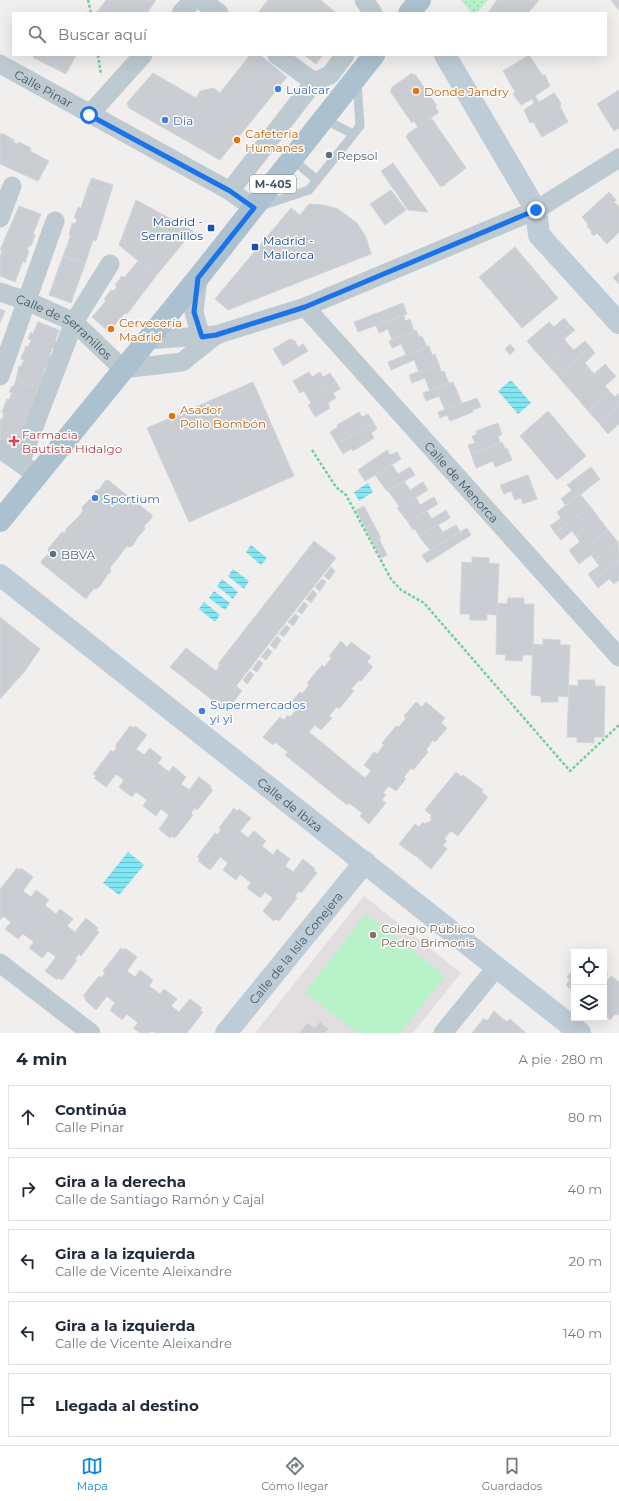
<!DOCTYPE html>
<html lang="es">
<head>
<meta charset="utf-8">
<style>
	:root { --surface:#fff; --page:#f6f6f7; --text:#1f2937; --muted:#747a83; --line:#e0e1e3; --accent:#0c85ed }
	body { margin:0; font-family:Montserrat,sans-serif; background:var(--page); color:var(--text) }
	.controls { position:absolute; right:12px; bottom:12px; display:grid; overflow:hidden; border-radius:0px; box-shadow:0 4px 16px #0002 }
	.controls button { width:36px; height:36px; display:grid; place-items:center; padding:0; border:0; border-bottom:1px solid var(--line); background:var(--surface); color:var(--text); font:20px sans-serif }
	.stop { position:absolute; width:12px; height:12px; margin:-9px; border:3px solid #1a73e8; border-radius:50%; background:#fff }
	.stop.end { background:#1a73e8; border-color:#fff; box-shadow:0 1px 4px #0008 }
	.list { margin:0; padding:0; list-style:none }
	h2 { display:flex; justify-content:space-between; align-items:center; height:52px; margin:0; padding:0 16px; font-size:17px }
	h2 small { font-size:13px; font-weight:400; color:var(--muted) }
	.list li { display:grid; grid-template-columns:26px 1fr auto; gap:12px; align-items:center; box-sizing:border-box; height:64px; margin:0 8px 8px; padding:0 8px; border:1px solid var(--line); border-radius:0px }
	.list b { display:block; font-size:15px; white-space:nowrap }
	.list p { margin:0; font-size:13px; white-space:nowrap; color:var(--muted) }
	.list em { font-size:13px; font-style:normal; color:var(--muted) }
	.icon { flex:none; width:22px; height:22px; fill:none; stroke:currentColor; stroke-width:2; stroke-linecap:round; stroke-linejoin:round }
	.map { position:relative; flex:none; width:619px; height:1033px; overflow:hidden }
	.search { position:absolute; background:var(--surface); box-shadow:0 4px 16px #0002; left:12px; right:12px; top:12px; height:44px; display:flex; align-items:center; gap:10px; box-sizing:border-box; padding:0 14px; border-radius:0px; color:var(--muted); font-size:15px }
	.sheet { height:412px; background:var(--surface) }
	nav { display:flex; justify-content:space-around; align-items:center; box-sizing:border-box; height:56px; border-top:1px solid var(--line); background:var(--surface); font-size:11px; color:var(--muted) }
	nav a { display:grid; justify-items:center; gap:2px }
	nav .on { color:var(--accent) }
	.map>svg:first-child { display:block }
</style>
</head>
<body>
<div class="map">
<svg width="619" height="1033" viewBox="0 0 619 1033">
	<defs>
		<pattern id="park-dots" width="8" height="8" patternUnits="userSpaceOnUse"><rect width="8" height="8" fill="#b8f2c9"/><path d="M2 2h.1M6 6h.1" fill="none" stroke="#a0d1af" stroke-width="1.8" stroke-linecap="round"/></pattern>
		<pattern id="water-rules" width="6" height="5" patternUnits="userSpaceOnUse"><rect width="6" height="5" fill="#82e6f2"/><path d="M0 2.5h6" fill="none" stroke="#6cbdc7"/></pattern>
	</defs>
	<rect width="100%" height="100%" fill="#f1eeee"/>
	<path fill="#e2dee0" d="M364,896L461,973L413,1033H255Z"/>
	<path fill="#b8f2c9" d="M366,914L445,976L400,1033H357L305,992Z"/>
	<path fill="url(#park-dots)" d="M461,0H488L477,13H471Z"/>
	<path fill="url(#water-rules)" d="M511,380L531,403L518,414L498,391Z
		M368,483L373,492L359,501L354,492Z
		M251,545L267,558L261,565L246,552Z
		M233,569L249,581L244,589L228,576Z
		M222,579L238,592L233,599L217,586Z
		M214,591L230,603L225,610L209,598Z
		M204,602L220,615L215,622L199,609Z
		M128,852L144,865L119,895L103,883Z"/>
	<path fill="#caced3" stroke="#d1d5da" d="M106,0H156L147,13H98L97,12Z
		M268,0H321L336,13H258Z
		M497,0H539L528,13H488Z
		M611,0H619V10L614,4Z
		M29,55H76L66,74L34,58L33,55Z
		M250,55H260L287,77L220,160L129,108L127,103L153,73L196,98L200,91L214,88L220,93Z
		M304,55H323L316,64Z
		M529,55L542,75H545L550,86L535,96L539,102L554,93L561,103L560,106L568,122L542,137L533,122L530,123L524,110L534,103L532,99L521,105L513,94L515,92L503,71Z
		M412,73L413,75L415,74L437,106L435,107L439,112L418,127L414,121L412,123L390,91L392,89L391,88Z
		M619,90V128L614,131L597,104Z
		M429,119H432L466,168L443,186H440L406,137L408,134Z
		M2,133L14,140L13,142L18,144L19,142L31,148L30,151L49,161L38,181L0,164V135Z
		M393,163L420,201L428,212L408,210L381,171Z
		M92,178L113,185L110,195L88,187Z
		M88,187L110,195L96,241L93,240L85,264L63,256L71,235H69L72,223L75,224L77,219L74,218L78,207L81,208Z
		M391,190L406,210L385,225L370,204Z
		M609,192L616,200L614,202L619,207V232L607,244L597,233L594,236L591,233L592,232L587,226L588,224L582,217Z
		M136,200L193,231L156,276L119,245Z
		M309,204L324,205L338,209L357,223L366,237L371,254L228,310L215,299L291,208L300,215Z
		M19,206L41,214L33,234L35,235L31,246L29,245L27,250L29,251L25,263L23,261L15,282L0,276V257L2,250H0Z
		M515,247L558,298L522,328L479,277Z
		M63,256L85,264L71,303L49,295Z
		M138,261L156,276L127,314L125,313L109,332L92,317L106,301L104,299L111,290L113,291L117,287L115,285L122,276L124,278Z
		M619,272V284L613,278Z
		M403,303L407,314L358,332L354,322Z
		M0,309L5,311L0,323Z
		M404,315L405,321L410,319L414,331L392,340L388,329L379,333L376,325Z
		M564,318L570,325L537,353L527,341L549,322L554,327Z
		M38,322L59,330L55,341L57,342L55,349L52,348L50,355L52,356L47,369L45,368L43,375H45L38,388L16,380L19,366L21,367L24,360L21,359L26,346L28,347L31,340L28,339L31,332L33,334Z
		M570,325L575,330L564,339L569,345L548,365L537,353Z
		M416,330L419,337L422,336L427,347L406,355L401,344L392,348L389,341Z
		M290,339L295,341L298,347L303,344L308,351L283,366L273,349Z
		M585,341L590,347L558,376L548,365L569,345L574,350Z
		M510,344L515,350L510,355L505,349Z
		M429,346L432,355L435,354L439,364L419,372L414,360L391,370L388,362Z
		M590,347L595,353L585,363L589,368L568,388L558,376Z
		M439,364L441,372L444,371L449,384L430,391L425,378L412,383L409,375Z
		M605,364L610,370L578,399L568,388L589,368L594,374Z
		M610,370L616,376L605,386L610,392L588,411L578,399Z
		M309,372L312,377L320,372L323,377L330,373L336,382L308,398L304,391L300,393L293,381Z
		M16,380L38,388L36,394L38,395L35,402L33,401L31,408L33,409L28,422L26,421L17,446L0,440V419L2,420L4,413L2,412L7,399L9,400L12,393L9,392L12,386H14Z
		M253,382L294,476L189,522L147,428Z
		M336,382L340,389L333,393L336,398L328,403L330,408L315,417L308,405L311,403L308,398Z
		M453,382L462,403L445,410L439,396L426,401L423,393Z
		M610,392L615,397L619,393V405L599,423L588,411Z
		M477,398L481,407L472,410L473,412L450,421L447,415L440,418L438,412Z
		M619,405V424L608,434L599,423Z
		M548,411L586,456L557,480L520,436Z
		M359,412L362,417L368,414L374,423L337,444L330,432L338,427L337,425Z
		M374,423L377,429L371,433L374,438L353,451L351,449L343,454L337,444Z
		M498,423L502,435L498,436L500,443L471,454L468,445L475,443L472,436L477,434L476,431Z
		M502,442L505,449L507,448L512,460L495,467L493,461L476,468L471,454Z
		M387,450L390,455L397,452L401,459L365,481L358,470Z
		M392,465L398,474L410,467L415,475L387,491L375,475Z
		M591,467L600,479L566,506L561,499L572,490L567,485Z
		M528,475L537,499L523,504L521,498L515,500L511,491L504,494L500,485Z
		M108,480L152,515V518L144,526L145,529L137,538L134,544L131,547L127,546L110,568L111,572L108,574L100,586L97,589L94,588L86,599L41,563L42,560L49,553L48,549L62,532H66V529L79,516L83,511L82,507L93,496L96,490H99L105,481Z
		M404,481L410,490L423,482L428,490L400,507L388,491Z
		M580,494L590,506L555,533L550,526L561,518L557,512Z
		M416,497L420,505L434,497L438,504L408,522L397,508Z
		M364,506L373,523L365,527L356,510Z
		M590,506L599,518L576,536L572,531L561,540L555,533Z
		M446,510L450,518L419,536L415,529L413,530L408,522L427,511L432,519Z
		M599,518L608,530L574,557L569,550L580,542L576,536Z
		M373,523L381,538L373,543L365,527Z
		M438,525L443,532L456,525L460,532L430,550L419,536Z
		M467,528L471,535L427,563L422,555Z
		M608,530L618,542L595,560L591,555L579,564L574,557Z
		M379,539L387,555L381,558L373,543Z
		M314,541L336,558L236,686L242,691L226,711L170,667L186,648L216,671L220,665L218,664Z
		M618,542L619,561L593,581L588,574L599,566L595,560Z
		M472,557L489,558V563L499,564L497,615L487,614V620H470V614H460L462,562L472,563Z
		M619,561V580L614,584L609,579L598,588L593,581Z
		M331,567L335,571L329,580L324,576Z
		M322,579L326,582L320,591L315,587Z
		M313,590L317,594L311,603L306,599Z
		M508,598H524V604H534L533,655H523L522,661L505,660L506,655L496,654L497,603L507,604Z
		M304,602L308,605L302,614L297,611Z
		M295,614L299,617L293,626L288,622Z
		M0,617L40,649L25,671L0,699Z
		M286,625L290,628L284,637L279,634Z
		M277,636L281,640L275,649L270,645Z
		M543,639L560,640V645H570L568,697L558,696V702H541V696L531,695L533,644L543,645Z
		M341,641L347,647L351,642L371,657L367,662L373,667L361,681L359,680L351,689L354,691L339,709L337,707L329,716L332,718L321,730L315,725L309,732L365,778L371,771L364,765L374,752L377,754L384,745L382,743L396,726L399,727L406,718L404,716L416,702L422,707L426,702L445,718L441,723L447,728L435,742L433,740L426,750L428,752L413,770L411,768L404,777L406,779L396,791L389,786L383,793L386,795L382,800L386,803L369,824L360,816L362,813L349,803L347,805L285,755L288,752L275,742L273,745L263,737L280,717L284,720L288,715L290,717L296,710L289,705L300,692L302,694L309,685L307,683L322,665L324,667L332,658L329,656Z
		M268,648L272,652L266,660L261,657Z
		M259,660L263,663L257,672L252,669Z
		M250,671L254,675L247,684L243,680Z
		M578,680H595V686H605L604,737H594V743L577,742V737H567L569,685L578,686Z
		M130,726L133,728L135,726L147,735L136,749L144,755L150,748L162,758L158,763L169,772L173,766L186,777L181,784L189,790L199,777L211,786L210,788L213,790L197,810L195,808L191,813L193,815L175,838L172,836L170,838L159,829L169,815L161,809L156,816L143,806L147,800L136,792L132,797L119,787L124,780L116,774L106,787L94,778L96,776L93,774L111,750L113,752L117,747L115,746Z
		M456,772L462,777L463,775L483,790L482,792L488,797L458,836L451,831L444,839L447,841L443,845L447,849L431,869L416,856L417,854L415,856L399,844L415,824L419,827L423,822L425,824L427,822L428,823L432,819L430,817L432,816L425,810Z
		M234,808L237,811L239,809L251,818L240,831L248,838L254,831L266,841L262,846L273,855L277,849L290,859L285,866L293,872L303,859L315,869L314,871L317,873L301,893L299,891L295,896L297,898L279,921L276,919L274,921L263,911L273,898L265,892L260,898L247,888L251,883L240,874L236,880L223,870L228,863L220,857L210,870L198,861L200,859L197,857L215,833L217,835L221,830L219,828Z
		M17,868L20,870L21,868L33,877L23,891L31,897L36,890L49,900L45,905L56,914L60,909L73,919L67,926L75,932L86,918L98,928L96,930L99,932L81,956L79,954L75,959L77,960L62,980L59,978L57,980L45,971L56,957L48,951L42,958L29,948L34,942L23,934L18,939L5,929L11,922L3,916L0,920V889Z
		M121,948L124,950L125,948L137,957L127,971L135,977L140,970L153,980L149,986L160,994L164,989L177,999L171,1006L179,1012L190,999L202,1008L200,1010L203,1012L187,1033H154L152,1031L150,1033H140L133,1028L138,1023L127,1014L122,1020L110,1010L115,1003L107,996L96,1010L85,1000L86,998L83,996L99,976L101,978L105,973L103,971Z
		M574,968V992L566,985L570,979L567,977Z
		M604,971L608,974L605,977L608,980L611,976L619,982V1015L615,1014L610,1020L604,1015Z
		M494,1011L507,1022L510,1019L526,1033H472L484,1018L487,1021Z
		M320,1022L328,1029L325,1033H299L308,1023L315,1029Z"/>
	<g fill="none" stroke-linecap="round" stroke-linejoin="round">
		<path stroke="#6ed296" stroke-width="2.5" stroke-dasharray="3 2" stroke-linecap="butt" d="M88,0L91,13
			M98,55L101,75
			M312,450L336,487L346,495L391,579L401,590L424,603L570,771L619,725"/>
		<path stroke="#bdcad1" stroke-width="9" d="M324,119L353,134
			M292,159L317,180
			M261,206L309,190L360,126L357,81"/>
		<g stroke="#bdcad1" stroke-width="19">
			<path d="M201,0L219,13"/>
			<path d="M364,0L373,13"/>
			<path d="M181,13L193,0"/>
			<path id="s1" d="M0,64L230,191L254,208"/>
			<path d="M314,82L330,75L345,55"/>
			<path d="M89,115L143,55"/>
			<path d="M230,191L314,82L277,55"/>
			<path d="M0,218L12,186"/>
			<path d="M198,278L194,312L201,337"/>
			<path id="s2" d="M0,292L27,301L74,322L123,369L182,362L216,335"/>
			<path id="s3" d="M305,307L619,657"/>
			<path d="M147,340L216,335L305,307L536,210L619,158"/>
			<path d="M0,376L55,221"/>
			<path d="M0,449L30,470"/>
			<path d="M20,463L74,322L110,264"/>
			<path d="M0,963L91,1033"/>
			<path d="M443,1033L496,968"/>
		</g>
		<g stroke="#bdccd7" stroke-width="22">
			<path d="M445,55L536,210L539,235L619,323"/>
			<path id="s4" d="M0,575L580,1033"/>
			<path id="s5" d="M226,1033L365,862"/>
		</g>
		<path stroke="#abc1cf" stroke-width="22" d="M409,13L420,0
			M0,521L198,278L374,55"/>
	</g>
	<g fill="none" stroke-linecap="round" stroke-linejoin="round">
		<path stroke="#1a73e8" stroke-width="5" d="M89,115L230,191L254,208L198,278L194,312L202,337L216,335L305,307L536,210"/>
	</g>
	<g fill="#3f7fe0" stroke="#fff" stroke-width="1.5">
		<circle cx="278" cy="89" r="4"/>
		<circle cx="165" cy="120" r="4"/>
		<circle cx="95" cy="498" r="4"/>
		<circle cx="202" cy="711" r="4"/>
	</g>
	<g fill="#e8710a" stroke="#fff" stroke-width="1.5">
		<circle cx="416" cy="91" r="4"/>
		<circle cx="237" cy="140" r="4"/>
		<circle cx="111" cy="329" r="4"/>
		<circle cx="172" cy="416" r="4"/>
	</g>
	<g fill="#5c6f8a" stroke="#fff" stroke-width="1.5">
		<circle cx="329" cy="155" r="4"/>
		<circle cx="53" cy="554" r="4"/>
	</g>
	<g fill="#1a4fb4" stroke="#fff" stroke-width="1.5">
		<rect x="207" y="224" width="8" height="8" rx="2"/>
		<rect x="251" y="243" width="8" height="8" rx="2"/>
	</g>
	<path fill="#e0444e" stroke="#fff" stroke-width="1.5" d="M12 435h4v4h4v4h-4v4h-4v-4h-4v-4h4z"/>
	<circle fill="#8d6e63" stroke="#fff" stroke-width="1.5" cx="373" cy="935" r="4"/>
	<g text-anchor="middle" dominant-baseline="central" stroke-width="3" stroke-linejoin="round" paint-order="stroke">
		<rect fill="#fff" stroke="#7d878e" stroke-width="1" x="250" y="175" width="46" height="18" rx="3"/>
		<g font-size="11" font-weight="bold" fill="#45545d">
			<text x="273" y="184">M-405</text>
		</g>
		<g font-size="12" fill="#45545d" stroke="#fff">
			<text stroke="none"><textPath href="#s1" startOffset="50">Calle Pinar</textPath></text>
			<text stroke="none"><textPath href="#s2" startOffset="74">Calle de Serranillos</textPath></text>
			<text stroke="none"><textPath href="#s3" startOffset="235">Calle de Menorca</textPath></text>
			<text stroke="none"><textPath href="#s4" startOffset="370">Calle de Ibiza</textPath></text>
			<text stroke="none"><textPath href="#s5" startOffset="110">Calle de la Isla Conejera</textPath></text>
		</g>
		<g font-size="12" fill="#366cbe" stroke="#fff" text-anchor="start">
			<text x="286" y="89">Lualcar</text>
			<text x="173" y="120">Dia</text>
			<text x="103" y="498">Sportium</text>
			<text x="210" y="704">Supermercados<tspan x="210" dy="14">yi yi</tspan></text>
		</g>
		<g font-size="12" fill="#c56008" stroke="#fff" text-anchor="start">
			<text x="424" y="91">Donde Jandry</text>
			<text x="245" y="133">Cafetería<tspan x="245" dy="14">Humanes</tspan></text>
			<text x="119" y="322">Cervecería<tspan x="119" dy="14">Madrid</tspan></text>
			<text x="180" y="409">Asador<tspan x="180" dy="14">Pollo Bombón</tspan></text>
		</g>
		<g font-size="12" fill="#4e5e75" stroke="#fff" text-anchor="start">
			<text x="337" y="155">Repsol</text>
			<text x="61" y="554">BBVA</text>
		</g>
		<g font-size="12" fill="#164399" stroke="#fff" text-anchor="end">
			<text x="203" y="221">Madrid -<tspan x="203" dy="14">Serranillos</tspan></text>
			<text x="263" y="240" text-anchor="start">Madrid -<tspan x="263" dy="14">Mallorca</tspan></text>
		</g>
		<g font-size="12" fill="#be3a42" stroke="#fff" text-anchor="start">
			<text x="22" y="434">Farmacia<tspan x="22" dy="14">Bautista Hidalgo</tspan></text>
		</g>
		<g font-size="12" fill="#785e54" stroke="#fff" text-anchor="start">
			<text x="381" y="928">Colegio Público<tspan x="381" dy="14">Pedro Brimonis</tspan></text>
		</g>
	</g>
</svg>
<div class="controls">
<button><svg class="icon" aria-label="locate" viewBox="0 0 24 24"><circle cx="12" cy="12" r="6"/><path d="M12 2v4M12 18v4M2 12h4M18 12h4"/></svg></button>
<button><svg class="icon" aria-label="layers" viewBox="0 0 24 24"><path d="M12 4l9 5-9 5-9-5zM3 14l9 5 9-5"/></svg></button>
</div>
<div class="stop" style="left:89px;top:115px"></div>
<div class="stop end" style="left:536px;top:210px"></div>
<div class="search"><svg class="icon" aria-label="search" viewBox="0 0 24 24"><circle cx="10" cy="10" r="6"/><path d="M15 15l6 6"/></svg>Buscar aquí</div>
</div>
<section class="sheet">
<h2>4 min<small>A pie · 280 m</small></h2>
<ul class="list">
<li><svg class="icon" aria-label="ahead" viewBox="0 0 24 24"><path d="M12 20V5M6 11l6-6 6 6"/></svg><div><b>Continúa</b><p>Calle Pinar</p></div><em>80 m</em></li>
<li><svg class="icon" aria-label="right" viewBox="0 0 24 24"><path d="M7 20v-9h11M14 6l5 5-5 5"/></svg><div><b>Gira a la derecha</b><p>Calle de Santiago Ramón y Cajal</p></div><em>40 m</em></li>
<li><svg class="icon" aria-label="left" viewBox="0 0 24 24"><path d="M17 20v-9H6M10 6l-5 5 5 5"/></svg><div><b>Gira a la izquierda</b><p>Calle de Vicente Aleixandre</p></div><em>20 m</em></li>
<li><svg class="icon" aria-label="left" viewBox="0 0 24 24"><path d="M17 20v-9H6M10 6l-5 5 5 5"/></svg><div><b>Gira a la izquierda</b><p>Calle de Vicente Aleixandre</p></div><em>140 m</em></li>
<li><svg class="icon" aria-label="arrive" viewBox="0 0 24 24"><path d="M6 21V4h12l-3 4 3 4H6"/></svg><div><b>Llegada al destino</b></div></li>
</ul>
</section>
<nav>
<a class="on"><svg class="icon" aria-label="map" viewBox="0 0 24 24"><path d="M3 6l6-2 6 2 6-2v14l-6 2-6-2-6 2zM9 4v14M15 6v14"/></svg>Mapa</a>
<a><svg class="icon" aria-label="directions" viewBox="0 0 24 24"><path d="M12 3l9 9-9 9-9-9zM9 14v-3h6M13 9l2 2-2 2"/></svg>Cómo llegar</a>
<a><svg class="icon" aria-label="saved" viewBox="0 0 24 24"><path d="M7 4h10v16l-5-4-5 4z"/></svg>Guardados</a>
</nav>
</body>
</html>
